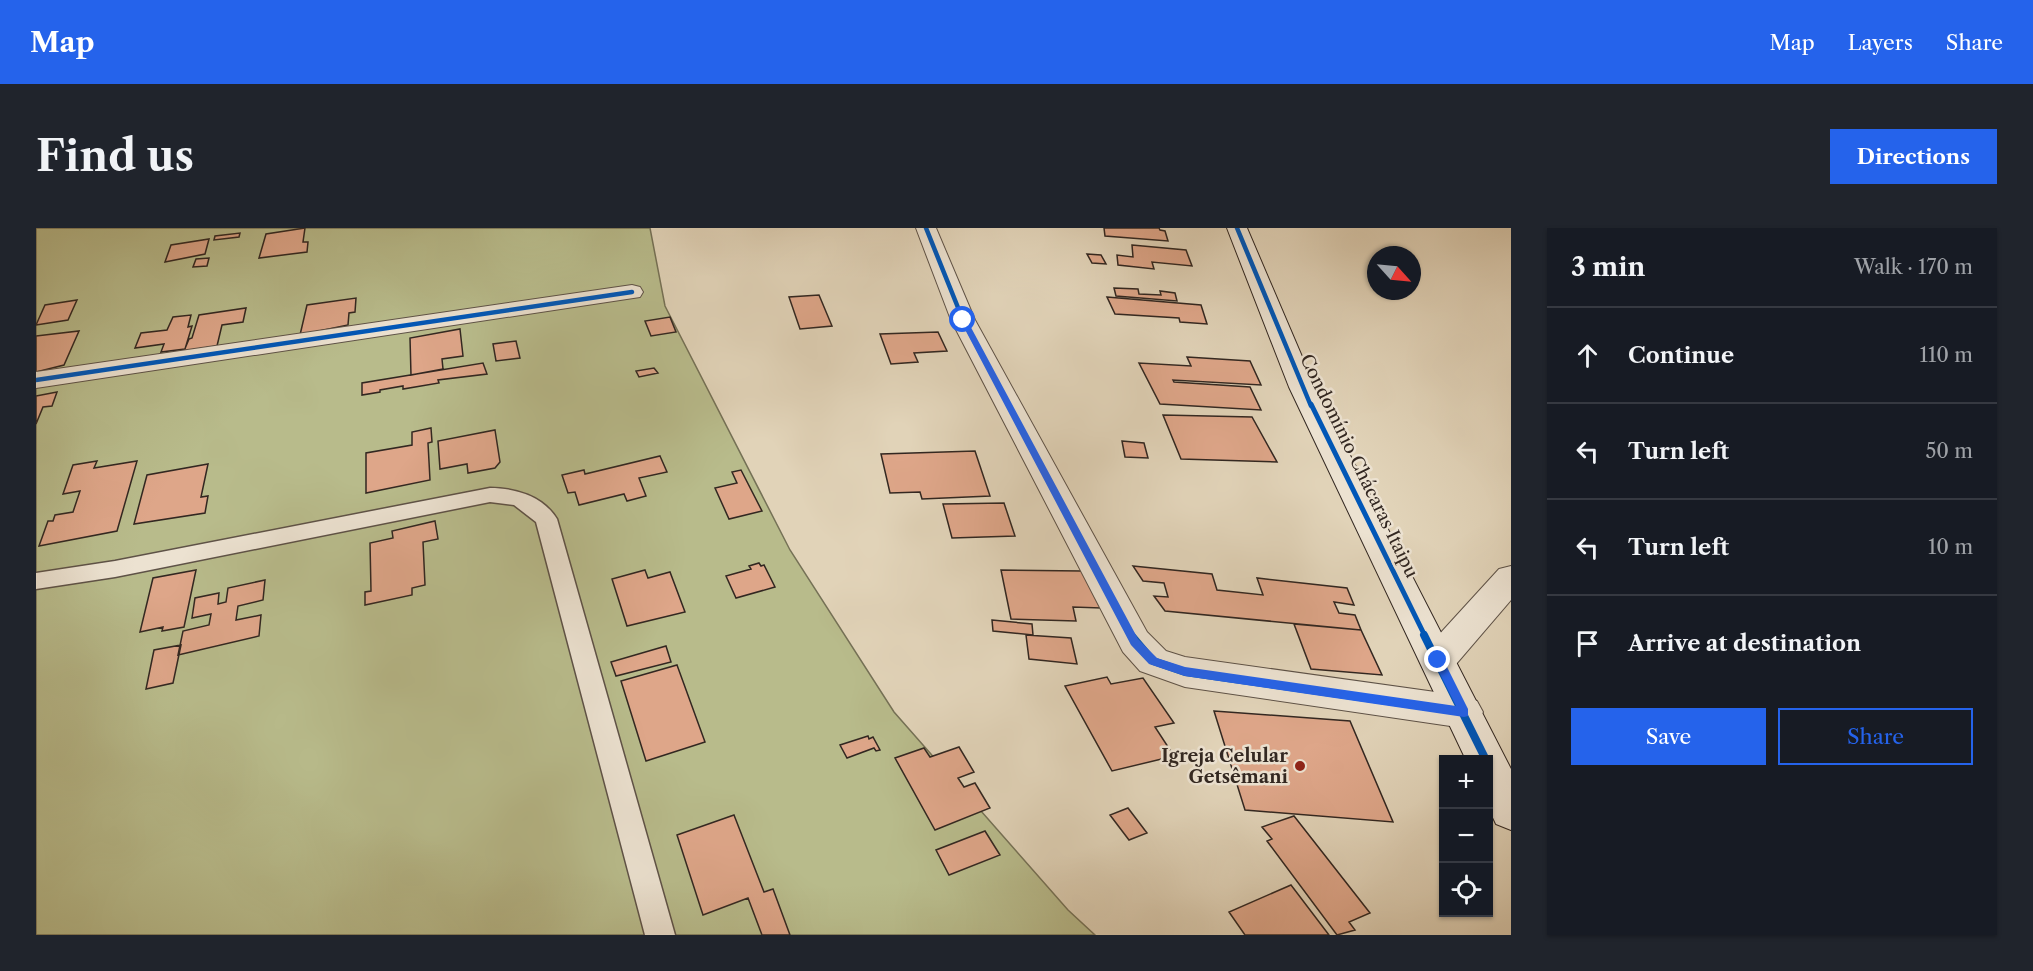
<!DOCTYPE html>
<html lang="en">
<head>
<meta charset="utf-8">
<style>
	:root { --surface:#171b24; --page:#20242c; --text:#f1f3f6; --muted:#9ea1a6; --line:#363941; --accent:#2563eb }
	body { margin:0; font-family:"Libre Caslon Text",serif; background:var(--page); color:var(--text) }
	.controls { position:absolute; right:18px; bottom:18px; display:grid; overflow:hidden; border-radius:0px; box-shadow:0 2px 4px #0004 }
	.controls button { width:54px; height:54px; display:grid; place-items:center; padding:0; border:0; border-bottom:2px solid var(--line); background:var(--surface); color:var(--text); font:30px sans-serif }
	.compass { position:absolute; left:1331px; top:18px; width:54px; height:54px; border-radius:50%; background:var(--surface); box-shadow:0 2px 4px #0004; rotate:117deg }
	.stop { position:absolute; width:18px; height:18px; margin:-14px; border:4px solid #2563eb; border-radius:50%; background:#fff }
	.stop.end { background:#2563eb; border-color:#fff; box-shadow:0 2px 6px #0008 }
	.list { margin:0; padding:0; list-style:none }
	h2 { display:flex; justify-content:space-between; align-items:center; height:78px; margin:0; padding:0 24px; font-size:26px }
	h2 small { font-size:20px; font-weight:400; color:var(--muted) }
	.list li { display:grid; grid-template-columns:39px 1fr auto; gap:18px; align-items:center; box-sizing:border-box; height:96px; padding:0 24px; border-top:2px solid var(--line) }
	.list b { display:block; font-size:22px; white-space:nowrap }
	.list em { font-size:20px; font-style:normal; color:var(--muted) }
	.actions { display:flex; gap:12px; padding:18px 24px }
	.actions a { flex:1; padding:14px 0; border:2px solid var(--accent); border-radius:0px; text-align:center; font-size:21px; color:var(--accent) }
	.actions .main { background:var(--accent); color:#fff }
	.icon { flex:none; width:33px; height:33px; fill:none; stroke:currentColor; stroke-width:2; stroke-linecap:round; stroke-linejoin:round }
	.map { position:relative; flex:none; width:1475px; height:707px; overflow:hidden; border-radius:0px }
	header { display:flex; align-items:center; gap:36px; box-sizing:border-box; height:84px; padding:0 30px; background:var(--accent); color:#fff }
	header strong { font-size:28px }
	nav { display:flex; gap:33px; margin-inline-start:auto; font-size:21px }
	.intro { display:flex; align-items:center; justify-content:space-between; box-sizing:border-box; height:144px; padding:0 36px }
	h1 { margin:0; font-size:42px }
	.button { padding:15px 27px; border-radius:0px; background:var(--accent); color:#fff; font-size:21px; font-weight:700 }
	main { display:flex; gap:36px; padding:0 36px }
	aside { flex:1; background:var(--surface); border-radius:0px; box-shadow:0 2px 4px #0004 }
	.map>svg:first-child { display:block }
</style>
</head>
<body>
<header>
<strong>Map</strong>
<nav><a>Map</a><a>Layers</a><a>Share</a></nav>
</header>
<div class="intro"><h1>Find us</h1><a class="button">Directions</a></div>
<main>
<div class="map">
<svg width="1475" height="707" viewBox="0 0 1475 707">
	<rect width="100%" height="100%" fill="#e1d3b8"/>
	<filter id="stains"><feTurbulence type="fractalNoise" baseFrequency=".00333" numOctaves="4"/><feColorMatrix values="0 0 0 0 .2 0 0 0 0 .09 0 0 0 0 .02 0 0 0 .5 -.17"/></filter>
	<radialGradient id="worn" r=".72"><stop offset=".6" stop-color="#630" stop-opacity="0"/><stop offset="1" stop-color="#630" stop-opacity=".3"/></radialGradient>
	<path fill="#b8bb8b" stroke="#757156" stroke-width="1.5" d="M0,0H614L629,78L754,322L858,484L1032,682L1059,707H0Z"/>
	<path fill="#dea689" stroke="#322721" stroke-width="1.5" d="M269,0L267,14H272L271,24L223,30L230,6Z
		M1068,0H1123L1124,2L1129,3L1132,13L1069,8Z
		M204,5L203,9L178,12L179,8Z
		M173,11L169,26L129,34L135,17Z
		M1096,17L1150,22L1156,38L1116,34L1118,41L1082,37L1081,27L1097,29Z
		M1051,26L1065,27L1070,36L1056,35Z
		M173,30L171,38L157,39L160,31Z
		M1078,60L1102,61L1103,66L1125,67L1124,63L1139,65L1141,73L1080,68Z
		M783,67L796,98L764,101L753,69Z
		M1071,69L1165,77L1171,96L1144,94L1143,90L1079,86Z
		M320,70L319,84L313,85L312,97L264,107L271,77Z
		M41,72L32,92L0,97L9,77Z
		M210,80L207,94L186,97L181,118L148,123L153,111L156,110L163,87Z
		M155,87L152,99L156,98L149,121L125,124L128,116L99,120L105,105L131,102L137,89Z
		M634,89L640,104L615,108L609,93Z
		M424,101L427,128L406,131L407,141L375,147L374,110Z
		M43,103L28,137L0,144V108Z
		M902,104L911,123L878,125L882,134L855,136L844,106Z
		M480,113L484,130L460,133L457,116Z
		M1151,129L1214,133L1225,157L1137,152L1138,154L1214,159L1225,182L1124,176L1103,135L1155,138Z
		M447,135L451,146L402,152L403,155L367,161V158L344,162V164L326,167V155Z
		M618,140L622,145L603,149L600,143Z
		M21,164L16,178L7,179L0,196V168Z
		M1127,187L1216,189L1241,234L1145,231Z
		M395,200L396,214L392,215L394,252L330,265V225L376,217V204Z
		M459,202L464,234L459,240L432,245L431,236L404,241L402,213Z
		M1086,213L1108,215L1112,230L1089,229Z
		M939,223L954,268L886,271L884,264L854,265L845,226Z
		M624,228L631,244L603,250L610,268L591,273L588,266L543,277L539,264L532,265L526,247L548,242L549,246Z
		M61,233L58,240L101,233L81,303L3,318L12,293H17L19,287L37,284L44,263L27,266L37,237Z
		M172,236L165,269L172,268L169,285L98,296L111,247Z
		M705,242L726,283L693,291L679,260L701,255L696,244Z
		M968,275L979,308L916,310L907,276Z
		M399,293L402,311L387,314L389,357L376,360V367L329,377V364L335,363L334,315L357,310L356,303Z
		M723,335L725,338L728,337L739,359L700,370L690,348L715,341L713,338Z
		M1097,338L1176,346L1181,362L1227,367L1221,350L1311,360L1318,377L1298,374L1303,385L1319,387L1325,402L1129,383L1118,368L1132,369L1128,355L1107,353Z
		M160,342L148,399L126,403L127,399L104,404L117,350Z
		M609,342L612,350L634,344L649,384L591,398L576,351Z
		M965,342L1046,343L1065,380L1037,379L1040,393L975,391Z
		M229,352L227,372L202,378L200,392L225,387L223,408L142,427L147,403L173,397L175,386L156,390L159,370L183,365L182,376L190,374L192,360Z
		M956,392L996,396L997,407L957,403Z
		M1258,396L1325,402L1346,447L1275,441Z
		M990,407L1035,410L1041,436L993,431Z
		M145,417L137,455L110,461L118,422Z
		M630,418L635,434L580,448L575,434Z
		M641,437L669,514L610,533L585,453Z
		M1071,449L1075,456L1107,450L1138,495L1119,499L1138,528L1076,543L1029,458Z
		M1178,483L1314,493L1357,594L1209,582Z
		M832,508L833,511L837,509L844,522L840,523L838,520L811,530L804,517Z
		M923,519L938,544L922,550L928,559L939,555L954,580L899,602L859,530L888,520L894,529Z
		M1092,580L1111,605L1093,612L1074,587Z
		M698,587L728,664L737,661L754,707H726L712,670L667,687L641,607Z
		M1258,588L1334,685L1313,694L1319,702L1301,707L1231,613L1236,611L1226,599Z
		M949,603L964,627L913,647L900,622Z
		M1255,657L1293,707H1209L1193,684Z"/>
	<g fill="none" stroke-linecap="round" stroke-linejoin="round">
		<defs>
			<path id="lane" d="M454,260C479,260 507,268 521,291L639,707H609L500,294L478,277L454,274L79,349L0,361V345L79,333Z"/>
			<path id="street" d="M880,0H900L939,92L1111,404L1130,423L1149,429L1428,468L1441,473L1447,484L1441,495L1428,500L1149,459L1104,443L1087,424L915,92Z
				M596,57L604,59L607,64L604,69L0,160V144Z
				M1475,338V372L1415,442L1402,446L1389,442L1384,432L1389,422L1463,341Z"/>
			<path id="secondary" d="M1191,0H1211L1279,159L1475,541V602L1460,596L1452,579V532H1430L1253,159Z"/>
		</defs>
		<use href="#lane" stroke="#5e5247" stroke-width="3"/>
		<use href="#street" stroke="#5e5247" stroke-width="2"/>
		<use href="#secondary" stroke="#322721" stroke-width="2"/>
		<use href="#lane" fill="#ece2d1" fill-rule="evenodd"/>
		<use href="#street" fill="#ece2d1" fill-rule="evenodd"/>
		<use href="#secondary" fill="#ece2d1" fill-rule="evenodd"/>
		<defs>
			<path id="cycleway-far2" d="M890,0L927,92L973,178
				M1201,0L1275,178
				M0,152L596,64"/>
			<path id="cycleway-far1" d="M972,176L1096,408
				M1275,176L1389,408"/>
			<path id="cycleway" d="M1095,407L1117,433L1149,444L1428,484
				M1388,407L1450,532"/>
		</defs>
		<use href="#cycleway-far2" stroke="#ece2d1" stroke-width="8"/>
		<use href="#cycleway-far1" stroke="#ece2d1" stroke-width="9"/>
		<use href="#cycleway" stroke="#ece2d1" stroke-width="11"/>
		<use href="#cycleway-far2" stroke="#0057b8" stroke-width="4.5"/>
		<use href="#cycleway-far1" stroke="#0057b8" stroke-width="5"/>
		<use href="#cycleway" stroke="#0057b8" stroke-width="8"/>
	</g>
	<path fill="#2563eb" d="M927,90L931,92L1102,411L1121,430L1149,439L1420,478L1397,432L1402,428L1406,429L1432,481V488L1428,489L1149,448L1113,436L1095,417L924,92Z"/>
	<circle fill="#8f2418" stroke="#ece2d1" stroke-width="2" cx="1264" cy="538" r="6"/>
	<g text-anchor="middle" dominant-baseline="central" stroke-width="5" stroke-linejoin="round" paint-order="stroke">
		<g font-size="18" fill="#322721" stroke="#ece2d1">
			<text transform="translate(1323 238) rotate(64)">Condomínio Chácaras Itaipu</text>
		</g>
		<g font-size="18" font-weight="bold" fill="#322721" stroke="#ece2d1" text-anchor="end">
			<text x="1252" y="528">Igreja Celular<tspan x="1252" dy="21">Getsêmani</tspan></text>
		</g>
	</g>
	<rect width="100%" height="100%" filter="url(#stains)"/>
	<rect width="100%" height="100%" fill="url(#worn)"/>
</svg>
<div class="controls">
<button>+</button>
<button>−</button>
<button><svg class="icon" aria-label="locate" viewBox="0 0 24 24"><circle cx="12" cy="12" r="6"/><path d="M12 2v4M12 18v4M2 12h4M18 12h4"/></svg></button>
</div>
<svg class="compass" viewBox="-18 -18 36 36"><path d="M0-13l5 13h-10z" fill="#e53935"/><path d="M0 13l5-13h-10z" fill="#9ea1a6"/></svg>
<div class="stop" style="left:927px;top:92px"></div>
<div class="stop end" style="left:1402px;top:432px"></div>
</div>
<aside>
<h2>3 min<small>Walk · 170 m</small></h2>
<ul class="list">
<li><svg class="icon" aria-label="ahead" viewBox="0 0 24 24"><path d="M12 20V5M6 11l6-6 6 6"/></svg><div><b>Continue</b></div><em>110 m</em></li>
<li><svg class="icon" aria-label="left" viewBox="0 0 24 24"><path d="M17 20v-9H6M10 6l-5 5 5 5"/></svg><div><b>Turn left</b></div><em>50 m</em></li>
<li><svg class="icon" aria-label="left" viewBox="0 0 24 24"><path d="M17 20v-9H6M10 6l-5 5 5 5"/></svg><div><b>Turn left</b></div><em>10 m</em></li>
<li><svg class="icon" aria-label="arrive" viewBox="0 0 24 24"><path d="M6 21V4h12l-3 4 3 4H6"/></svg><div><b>Arrive at destination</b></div></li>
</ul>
<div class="actions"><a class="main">Save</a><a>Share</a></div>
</aside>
</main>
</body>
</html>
